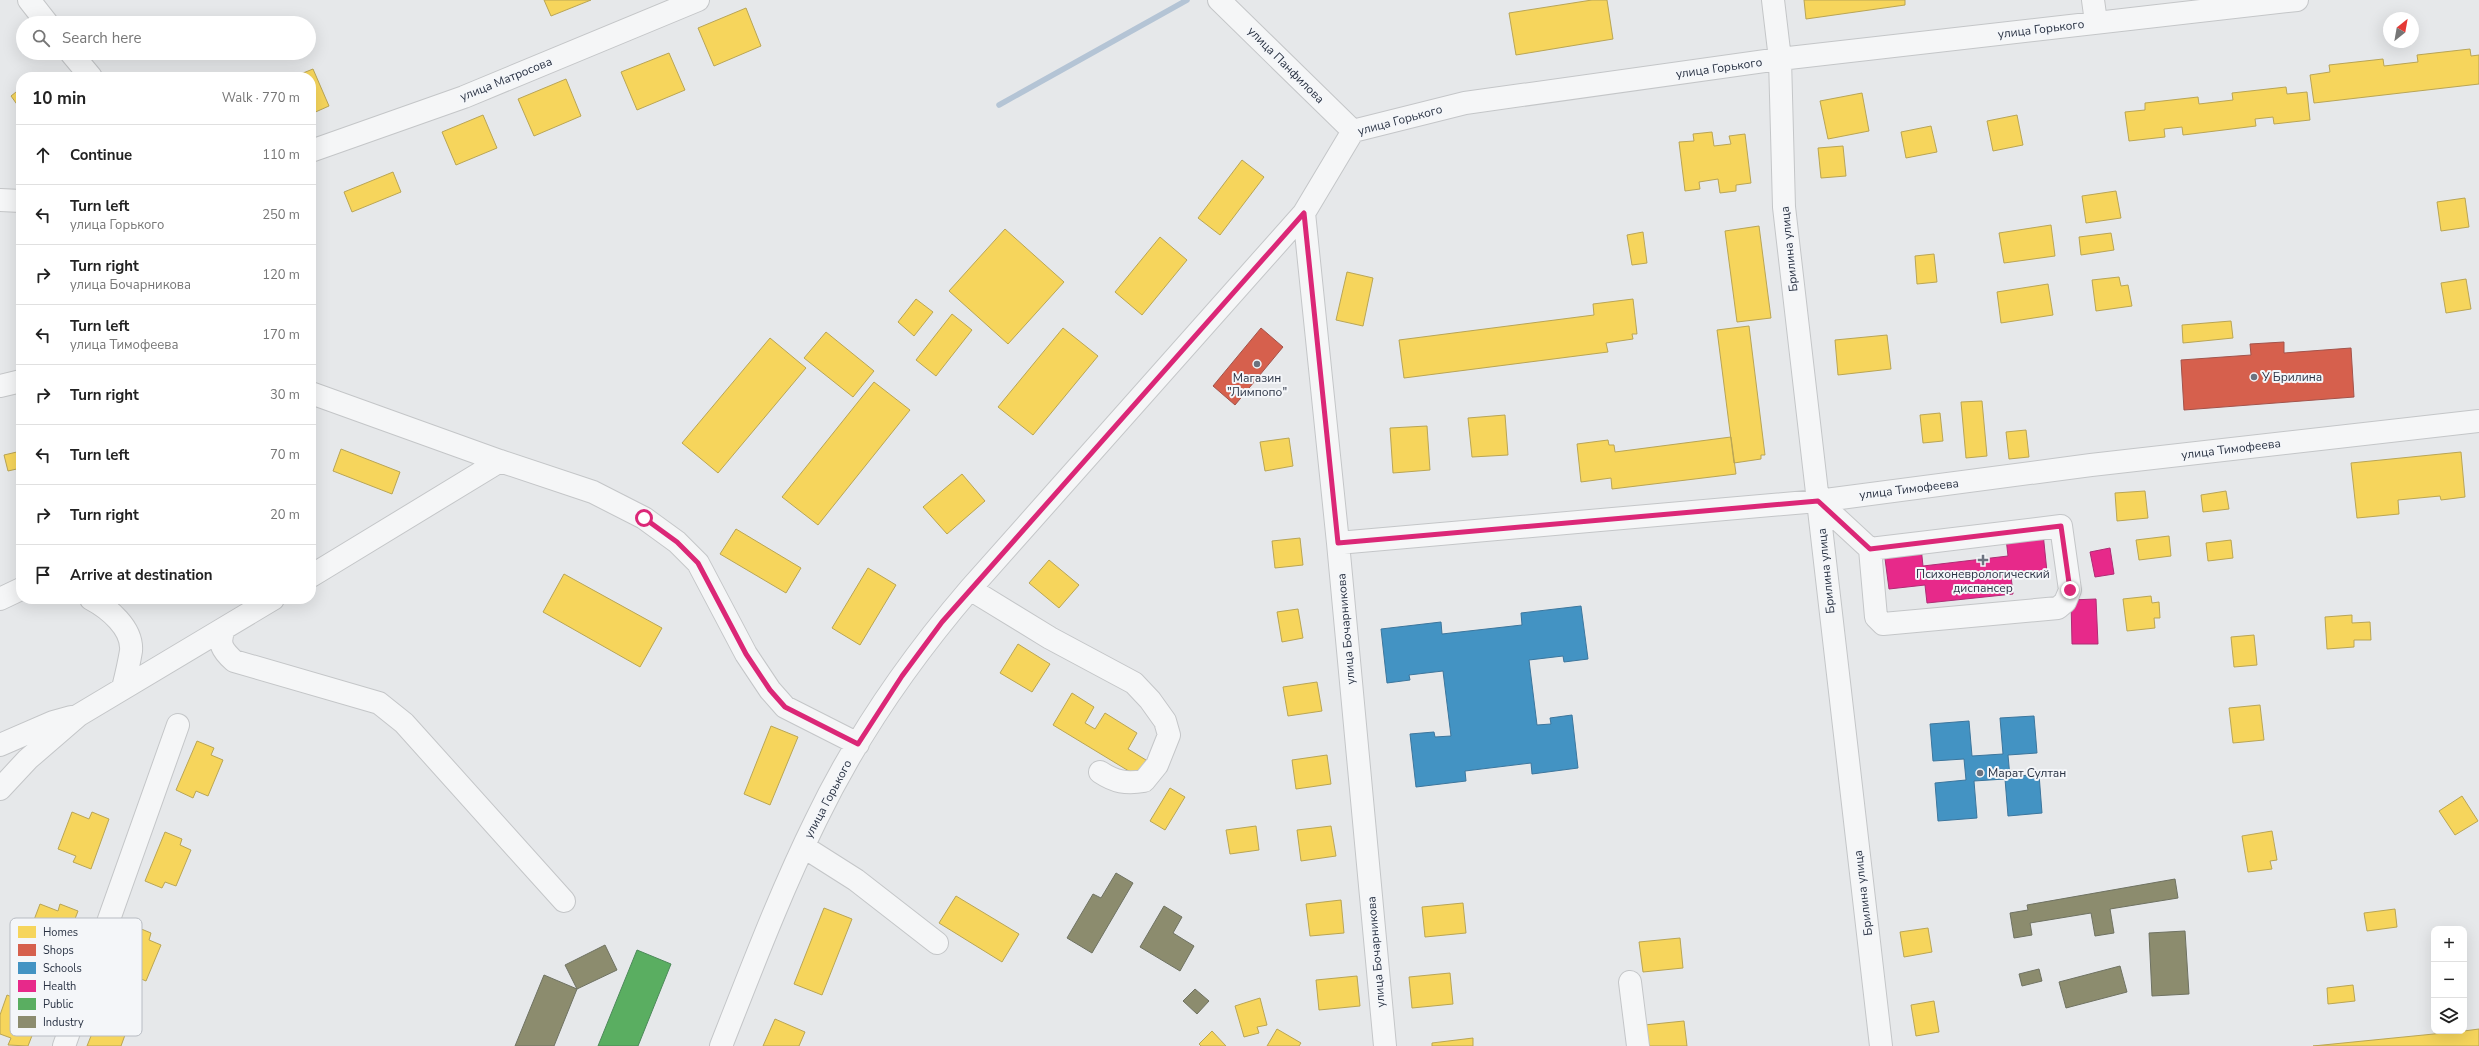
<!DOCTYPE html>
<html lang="en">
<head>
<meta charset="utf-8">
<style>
	:root { --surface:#fff; --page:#f2f2f2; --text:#222; --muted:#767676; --line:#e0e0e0 }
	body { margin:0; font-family:"Nunito Sans",sans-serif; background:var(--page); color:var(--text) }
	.controls { position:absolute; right:12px; bottom:12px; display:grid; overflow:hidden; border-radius:8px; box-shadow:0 4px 16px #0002 }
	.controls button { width:36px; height:36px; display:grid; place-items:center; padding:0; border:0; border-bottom:1px solid var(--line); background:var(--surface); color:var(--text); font:20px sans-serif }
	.compass { position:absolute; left:2383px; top:12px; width:36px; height:36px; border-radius:50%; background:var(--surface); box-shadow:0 4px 16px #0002; rotate:31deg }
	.stop { position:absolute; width:12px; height:12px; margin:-9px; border:3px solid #db2777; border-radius:50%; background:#fff }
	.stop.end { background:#db2777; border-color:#fff; box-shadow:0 1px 4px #0008 }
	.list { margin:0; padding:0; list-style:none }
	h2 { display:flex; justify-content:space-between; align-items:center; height:52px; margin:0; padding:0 16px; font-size:17px }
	h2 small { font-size:13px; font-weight:400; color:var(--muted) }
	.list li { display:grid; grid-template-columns:26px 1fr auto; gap:12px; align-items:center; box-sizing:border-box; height:60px; padding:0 16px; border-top:1px solid var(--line) }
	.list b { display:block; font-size:15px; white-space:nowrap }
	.list p { margin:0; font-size:13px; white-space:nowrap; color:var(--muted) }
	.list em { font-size:13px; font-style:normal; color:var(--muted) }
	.icon { flex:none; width:22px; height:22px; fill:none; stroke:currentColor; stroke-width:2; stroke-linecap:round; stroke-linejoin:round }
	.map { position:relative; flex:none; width:2479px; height:1046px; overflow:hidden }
	.search { position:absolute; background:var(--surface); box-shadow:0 4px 16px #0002; left:16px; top:16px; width:300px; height:44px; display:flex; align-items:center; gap:10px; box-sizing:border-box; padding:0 14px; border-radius:22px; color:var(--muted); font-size:15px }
	.panel { position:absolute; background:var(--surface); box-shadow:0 4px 16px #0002; left:16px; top:72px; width:300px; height:532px; border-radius:16px }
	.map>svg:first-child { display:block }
</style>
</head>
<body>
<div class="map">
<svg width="2479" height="1046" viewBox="0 0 2479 1046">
	<rect width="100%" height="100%" fill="#e6e8ea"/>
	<path fill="#f6d55c" stroke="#b9a555" d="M544,0H591L551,16Z
		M1592,0H1607L1613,39L1516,55L1509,13Z
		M1804,0H1905V5L1806,19Z
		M746,8L761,46L714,66L698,28Z
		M2470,49L2471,56L2479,55V84L2314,103L2310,75L2330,72L2329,65L2383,59L2384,66L2418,62L2417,55Z
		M669,53L685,90L637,110L621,72Z
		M313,69L329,106L311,114V77H293Z
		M566,79L581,116L534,136L518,99Z
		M2286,87L2287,94L2307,92L2310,120L2274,124L2273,117L2255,119L2256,126L2183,135L2182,127L2164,129L2165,137L2129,141L2125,112L2145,110V103L2198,97L2199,104L2233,100L2232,93Z
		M21,88V110L11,96Z
		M1862,93L1869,131L1828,139L1820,101Z
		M483,115L497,148L456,165L442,132Z
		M2017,115L2023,145L1993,151L1987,121Z
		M1931,126L1937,152L1906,158L1901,132Z
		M1712,132L1714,146L1731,144L1729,136L1745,134L1751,183L1736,185V191L1720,193L1718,179L1699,182L1700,189L1685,191L1679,142L1694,141L1693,134Z
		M1843,146L1846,176L1821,178L1818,148Z
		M1242,160L1264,177L1220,235L1198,218Z
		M393,172L401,192L352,212L344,192Z
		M2116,191L2121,218L2086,223L2082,196Z
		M2465,198L2469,227L2441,231L2437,202Z
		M2051,225L2055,256L2004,263L1999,233Z
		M1759,226L1771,318L1737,322L1725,231Z
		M1005,229L1064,282L1008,344L949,291Z
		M1643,232L1647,263L1632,265L1627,235Z
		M2111,233L2114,250L2081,255L2079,237Z
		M1160,237L1187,260L1142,315L1115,292Z
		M1934,254L1937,282L1917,284L1915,256Z
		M1347,272L1373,278L1363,326L1336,320Z
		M2119,277L2121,286L2128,285L2132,306L2096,311L2092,280Z
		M2466,279L2471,309L2446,313L2441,283Z
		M2048,284L2053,315L2001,323L1997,292Z
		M916,299L933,312L914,336L898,322Z
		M1633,299L1637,334H1632L1633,339L1606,343L1608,352L1404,378L1399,340L1594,315L1593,304Z
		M952,314L972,330L936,376L916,360Z
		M2231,321L2233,338L2183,343L2182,325Z
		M1749,326L1765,455H1761V459L1734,463L1717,330Z
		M1063,328L1098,356L1033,435L998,407Z
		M826,332L874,371L853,397L804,358Z
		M1887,335L1891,369L1838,375L1835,340Z
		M770,338L806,368L718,473L682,443Z
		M874,382L910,410L818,525L782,497Z
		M1982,401L1987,456L1966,458L1961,402Z
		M1940,413L1943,441L1923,443L1920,415Z
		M1505,415L1508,455L1472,457L1468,418Z
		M1427,426L1430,470L1393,473L1390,428Z
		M2026,430L2029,457L2009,459L2006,432Z
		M1731,437L1736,474L1612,489L1611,478L1581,482L1577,444L1608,440L1609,445H1614L1615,452Z
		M1289,438L1293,466L1265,471L1260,442Z
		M341,449L400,472L392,494L333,471Z
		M21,451V468L8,471L4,455Z
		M2461,452L2465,497L2441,500L2440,496L2398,500L2399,514L2357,518L2351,463Z
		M962,474L985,501L947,534L923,507Z
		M2145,491L2148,518L2117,521L2115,493Z
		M2226,491L2229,509L2203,512L2201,495Z
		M736,529L801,568L786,593L720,554Z
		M2169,536L2171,556L2139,560L2136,540Z
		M1300,538L1303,565L1275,568L1272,541Z
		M2231,540L2233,558L2208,561L2206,543Z
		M1049,560L1079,585L1059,608L1029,583Z
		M868,568L896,585L860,645L832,628Z
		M564,574L662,628L640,667L543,612Z
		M2151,596L2152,603L2159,602L2160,618H2154L2155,628L2127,631L2123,599Z
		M1298,609L1303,638L1282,642L1277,612Z
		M2352,615V623L2370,622L2371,640H2354V647L2327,649L2325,617Z
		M2254,635L2257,665L2234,667L2231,637Z
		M1018,644L1050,664L1032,692L1000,673Z
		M1317,682L1322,711L1288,716L1283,687Z
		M1072,693L1094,707L1085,723L1095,729L1105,713L1137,733L1128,749L1146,760L1137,776L1053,725Z
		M2260,705L2264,740L2233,743L2229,708Z
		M771,726L798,737L770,805L744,794Z
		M197,741L214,748L211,755L223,760L208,796L196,791L193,798L176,790Z
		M1327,755L1331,784L1296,789L1292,760Z
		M1170,788L1185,797L1165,830L1150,821Z
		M2462,796L2478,821L2455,835L2439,811Z
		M72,812L89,819L92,812L109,819L91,869L73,862L76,856L58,849Z
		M1256,826L1259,850L1230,854L1226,830Z
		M1331,826L1336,856L1301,861L1297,830Z
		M2272,831L2277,860L2270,861L2272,869L2248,872L2242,836Z
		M165,832L182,839L180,845L191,850L176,886L165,882L162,888L145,881Z
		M956,896L1019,934L1002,962L939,923Z
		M1341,900L1344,933L1310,936L1306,904Z
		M1463,903L1466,933L1425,937L1422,907Z
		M40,904L58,911L60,904L78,911L59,961L41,954L44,948L26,941Z
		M824,908L852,919L822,995L794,984Z
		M2395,909L2397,927L2367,931L2364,913Z
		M134,926L151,933L149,940L161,945L146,981L134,976L131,983L114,976Z
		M1928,928L1932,952L1904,957L1900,932Z
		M1680,938L1683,968L1643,972L1639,942Z
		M1450,973L1453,1004L1412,1008L1409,977Z
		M1357,976L1360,1006L1319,1010L1316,980Z
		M2353,985L2355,1001L2328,1004L2327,988Z
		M7,995L25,1002L28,995L45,1002L28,1046L8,1045L11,1038L0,1034V1015Z
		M1260,998L1267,1025L1257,1027L1259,1033L1244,1037L1235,1006Z
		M1934,1001L1939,1032L1916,1036L1911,1005Z
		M99,1016L116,1023L114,1030L125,1035L121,1046H87Z
		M775,1019L805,1032L799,1046H763Z
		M1684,1021L1687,1046H1646L1644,1025Z
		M1277,1029L1301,1043L1299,1046H1267Z
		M2479,1029V1046H2313L2464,1031Z
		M1212,1031L1226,1046H1201L1199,1044Z
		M1473,1038V1046H1432V1043Z"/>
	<path fill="#d6604d" stroke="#a3534b" d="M1261,328L1283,347L1235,405L1213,386Z
		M2284,342V353L2351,348L2354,397L2184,410L2181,360L2251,355L2250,344Z"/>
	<path fill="#4393c3" stroke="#3c769d" d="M1581,606L1588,659L1564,662L1563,656L1529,660L1537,725L1551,724L1550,718L1572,715L1578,768L1532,774L1531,763L1465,771L1466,781L1416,787L1410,734L1434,732L1435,737L1451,736L1443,671L1409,675L1410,680L1387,683L1381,629L1441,622L1442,634L1522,625L1521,613Z
		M2034,716L2037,753L2008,755L2010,777L2039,774L2042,813L2008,816L2005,779L1974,781L1977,818L1938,821L1935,783L1966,780L1964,759L1933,761L1930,724L1969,721L1972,756L2003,754L2000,718Z"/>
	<path fill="#e7298a" stroke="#af2c75" d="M2043,533L2047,572L2011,576L2013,594L1927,603L1925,585L1889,589L1884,551L1921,547L1923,566L2008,556L2006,538Z
		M2110,548L2114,574L2095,577L2090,552Z
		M2096,599L2098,644H2072L2071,600Z"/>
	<path fill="#5aae61" stroke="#4c8959" d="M637,950L671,964L638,1046H598Z"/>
	<path fill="#8c8c6e" stroke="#6f7262" d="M1116,873L1133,883L1092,953L1067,938L1093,894L1101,898Z
		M2175,879L2178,898L2110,909L2114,933L2095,936L2091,913L2030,923L2032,935L2014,938L2010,913L2028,910L2027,905Z
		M1164,906L1182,917L1173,933L1194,946L1180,971L1140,947Z
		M2185,931L2189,994L2152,996L2149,933Z
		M605,945L617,970L577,989L565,965Z
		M2120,966L2127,992L2066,1008L2059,982Z
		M2039,969L2042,981L2022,986L2019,974Z
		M544,975L577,989L554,1046H515Z
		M1195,989L1209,1001L1197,1014L1183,1001Z"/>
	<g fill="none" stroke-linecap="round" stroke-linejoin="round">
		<path stroke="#b4c4d5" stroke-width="5.5" d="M999,105L1187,0"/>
		<defs>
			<path id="minor" d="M29,0L47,23
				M1219,0L1353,131
				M1773,0L1780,59L1784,207L1881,1046
				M2093,0L2096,22
				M71,53L91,77
				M311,151L464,97L698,0
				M0,200L21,201
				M1304,213L1338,543L1385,1046
				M0,386L21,381
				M311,393L500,461L593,492L644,518L677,542L698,563L746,654L770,690L785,707L858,744
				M1818,501L1870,549L1876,617L1883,624L2058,608L2065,602L2070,590L2061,526L1870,549
				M1338,543L1818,501L2091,465L2479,421
				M311,576L500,461
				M970,589L1050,638L1134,683L1150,700L1165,721L1169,735L1157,765L1144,781C1126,784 1115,782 1100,772
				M0,599L21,589
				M91,599C108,608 133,628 131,651C129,663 126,676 123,688
				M224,629C218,644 222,650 234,661L379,703L404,723L564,901
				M0,745L53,722L71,717
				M0,789L28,759L79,715L273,599
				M804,847L856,880L937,943
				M1630,982L1638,1046
				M64,1046L178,725
				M721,1046C751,970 780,893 816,820C856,737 910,659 970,589L1304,213L1353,131L1465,103L1780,59L2297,0"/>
		</defs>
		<use href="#minor" stroke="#c4c6c8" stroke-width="24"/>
		<use href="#minor" stroke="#f5f6f7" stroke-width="22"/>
	</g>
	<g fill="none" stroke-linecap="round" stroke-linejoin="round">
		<path stroke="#db2777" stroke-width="5" d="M644,518L677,542L698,563L746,654L770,690L785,707L858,744L902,676L942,622L1304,213L1338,543L1818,501L1870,549L2061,526L2070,590"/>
	</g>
	<g fill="#6c737f" stroke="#f4f6f9" stroke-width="1.5">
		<circle cx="1257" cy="364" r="4"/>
		<circle cx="2254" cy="377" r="4"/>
		<path d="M1981 554h4v4h4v4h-4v4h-4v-4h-4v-4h4z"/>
		<circle cx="1980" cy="773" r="4"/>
	</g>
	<g text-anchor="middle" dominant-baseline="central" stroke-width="4" stroke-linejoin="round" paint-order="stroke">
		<g font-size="12" fill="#2b3445" stroke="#f4f6f9">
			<text transform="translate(2041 29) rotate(-7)">улица Горького</text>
			<text transform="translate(1286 65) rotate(45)">улица Панфилова</text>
			<text transform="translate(1719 68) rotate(-8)">улица Горького</text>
			<text transform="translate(506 79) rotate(-22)">улица Матросова</text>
			<text transform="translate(1400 120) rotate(-15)">улица Горького</text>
			<text transform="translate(1789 249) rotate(-96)">Брилина улица</text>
			<text transform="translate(2231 449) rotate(-7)">улица Тимофеева</text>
			<text transform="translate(1909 489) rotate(-7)">улица Тимофеева</text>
			<text transform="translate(1826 571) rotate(-96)">Брилина улица</text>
			<text transform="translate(1346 629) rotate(-95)">улица Бочарникова</text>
			<text transform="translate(828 799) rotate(-62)">улица Горького</text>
			<text transform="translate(1863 893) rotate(-97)">Брилина улица</text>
			<text transform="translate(1376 952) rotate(-95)">улица Бочарникова</text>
		</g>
		<g font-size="12" fill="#2b3445" stroke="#f4f6f9" text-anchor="start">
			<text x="2262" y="377">У Брилина</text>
			<text x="1257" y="378" text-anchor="middle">Магазин<tspan x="1257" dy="14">"Лимпопо"</tspan></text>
			<text x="1983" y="574" text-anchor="middle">Психоневрологический<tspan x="1983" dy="14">диспансер</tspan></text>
			<text x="1988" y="773">Марат Султан</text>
		</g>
	</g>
	<rect x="10" y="918" width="132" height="118" rx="6" fill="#f4f6f9" stroke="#b8bcc3" stroke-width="1"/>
	<rect x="18" y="926" width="18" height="12" fill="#f6d55c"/>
	<rect x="18" y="944" width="18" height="12" fill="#d6604d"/>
	<rect x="18" y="962" width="18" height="12" fill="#4393c3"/>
	<rect x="18" y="980" width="18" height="12" fill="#e7298a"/>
	<rect x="18" y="998" width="18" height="12" fill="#5aae61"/>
	<rect x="18" y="1016" width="18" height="12" fill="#8c8c6e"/>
	<g font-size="11" fill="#2b3445">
		<text x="43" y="936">Homes</text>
		<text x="43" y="954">Shops</text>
		<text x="43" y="972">Schools</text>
		<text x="43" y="990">Health</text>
		<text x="43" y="1008">Public</text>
		<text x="43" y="1026">Industry</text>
	</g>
</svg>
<div class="controls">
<button>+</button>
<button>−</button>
<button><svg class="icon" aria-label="layers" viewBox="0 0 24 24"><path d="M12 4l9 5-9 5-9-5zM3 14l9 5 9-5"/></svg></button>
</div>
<svg class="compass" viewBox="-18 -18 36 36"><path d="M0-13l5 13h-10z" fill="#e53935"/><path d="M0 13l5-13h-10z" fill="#767676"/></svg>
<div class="stop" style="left:644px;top:518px"></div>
<div class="stop end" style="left:2070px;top:590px"></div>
<div class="search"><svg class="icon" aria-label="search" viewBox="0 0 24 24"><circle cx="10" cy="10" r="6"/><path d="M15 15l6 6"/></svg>Search here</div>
<section class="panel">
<h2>10 min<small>Walk · 770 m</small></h2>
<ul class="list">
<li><svg class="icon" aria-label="ahead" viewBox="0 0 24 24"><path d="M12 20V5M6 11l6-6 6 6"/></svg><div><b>Continue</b></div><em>110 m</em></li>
<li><svg class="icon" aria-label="left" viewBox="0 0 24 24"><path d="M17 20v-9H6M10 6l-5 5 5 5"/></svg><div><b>Turn left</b><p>улица Горького</p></div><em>250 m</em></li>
<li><svg class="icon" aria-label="right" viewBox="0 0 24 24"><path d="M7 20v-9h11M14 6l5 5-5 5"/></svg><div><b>Turn right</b><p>улица Бочарникова</p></div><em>120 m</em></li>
<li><svg class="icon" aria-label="left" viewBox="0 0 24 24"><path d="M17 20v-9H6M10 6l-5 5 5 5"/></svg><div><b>Turn left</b><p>улица Тимофеева</p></div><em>170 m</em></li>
<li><svg class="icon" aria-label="right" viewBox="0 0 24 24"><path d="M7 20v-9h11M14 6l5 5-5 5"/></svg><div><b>Turn right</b></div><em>30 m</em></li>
<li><svg class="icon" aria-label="left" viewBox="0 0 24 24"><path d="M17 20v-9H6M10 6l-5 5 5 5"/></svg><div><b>Turn left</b></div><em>70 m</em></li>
<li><svg class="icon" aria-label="right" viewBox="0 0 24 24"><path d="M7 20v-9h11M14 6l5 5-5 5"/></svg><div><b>Turn right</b></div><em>20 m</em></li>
<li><svg class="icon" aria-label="arrive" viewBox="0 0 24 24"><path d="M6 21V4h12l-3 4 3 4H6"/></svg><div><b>Arrive at destination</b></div></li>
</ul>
</section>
</div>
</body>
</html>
